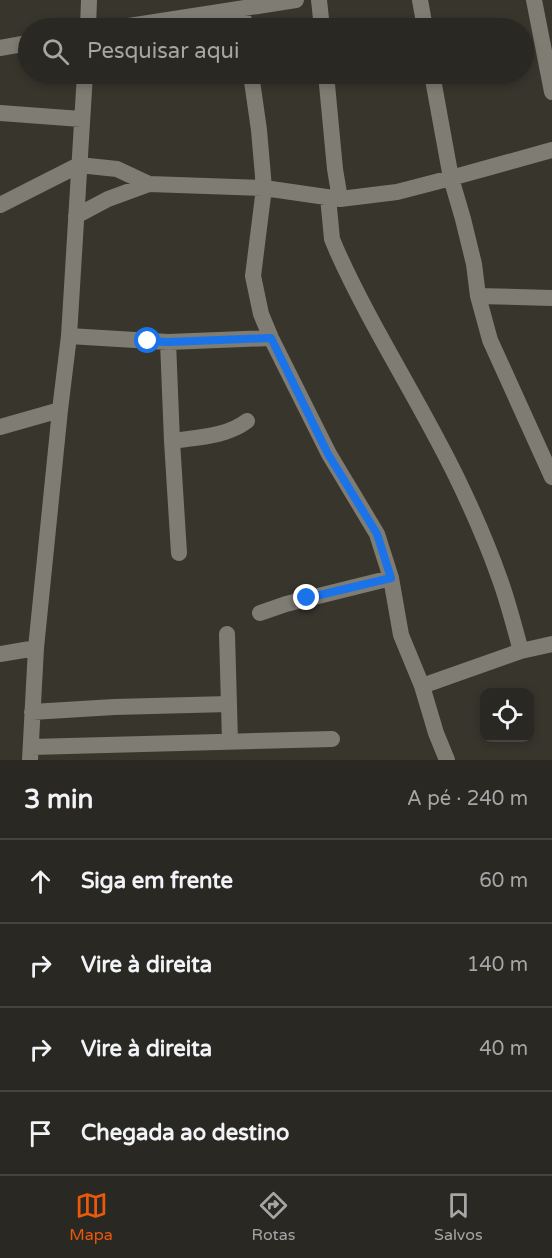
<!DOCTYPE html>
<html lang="pt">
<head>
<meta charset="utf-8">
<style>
	:root { --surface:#2a2822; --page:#36342f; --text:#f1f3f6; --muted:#a5a6a5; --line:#464440; --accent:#ea580c }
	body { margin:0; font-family:"Varela Round",sans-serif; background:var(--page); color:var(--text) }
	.controls { position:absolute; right:18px; bottom:18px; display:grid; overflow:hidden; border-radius:12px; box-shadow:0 3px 9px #0003 }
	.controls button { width:54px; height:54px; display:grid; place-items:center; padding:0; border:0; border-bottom:2px solid var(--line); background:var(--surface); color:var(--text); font:30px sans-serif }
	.stop { position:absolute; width:18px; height:18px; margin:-14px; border:4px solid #1a73e8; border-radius:50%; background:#fff }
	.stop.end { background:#1a73e8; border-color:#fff; box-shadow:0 2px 6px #0008 }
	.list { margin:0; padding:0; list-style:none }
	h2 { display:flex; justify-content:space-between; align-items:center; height:78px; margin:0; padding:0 24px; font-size:26px }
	h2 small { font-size:20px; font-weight:400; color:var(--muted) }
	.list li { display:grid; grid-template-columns:39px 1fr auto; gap:18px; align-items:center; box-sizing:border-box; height:84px; padding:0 24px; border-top:2px solid var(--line) }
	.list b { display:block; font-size:22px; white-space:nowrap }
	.list em { font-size:20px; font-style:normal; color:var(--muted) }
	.icon { flex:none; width:33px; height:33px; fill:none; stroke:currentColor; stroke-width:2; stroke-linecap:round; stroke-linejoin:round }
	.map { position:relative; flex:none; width:552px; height:760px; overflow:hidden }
	.search { position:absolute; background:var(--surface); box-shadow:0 3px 9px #0003; left:18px; right:18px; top:18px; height:66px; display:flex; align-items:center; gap:15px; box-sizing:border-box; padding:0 21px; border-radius:33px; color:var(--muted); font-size:22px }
	.sheet { height:414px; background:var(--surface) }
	nav { display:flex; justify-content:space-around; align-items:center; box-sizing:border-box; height:84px; border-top:2px solid var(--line); background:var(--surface); font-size:16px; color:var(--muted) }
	nav a { display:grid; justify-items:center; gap:3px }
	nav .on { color:var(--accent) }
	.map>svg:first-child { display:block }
</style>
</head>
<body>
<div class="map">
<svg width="552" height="760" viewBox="0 0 552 760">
	<rect width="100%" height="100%" fill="#38352d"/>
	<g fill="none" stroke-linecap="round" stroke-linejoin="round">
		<path stroke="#7f7c73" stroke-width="16" d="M319,0L322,28
			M420,0L425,28
			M534,0L552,92
			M242,9L245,28
			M88,28L89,0
			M116,28L296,0
			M0,48L28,43
			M251,74L259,130L264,188L253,276L261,314L271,338L329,454L377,534L391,578L401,635L422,686L436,733L447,760
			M326,74L335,169L340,199
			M432,74L451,178L463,219L474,264L478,296L490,340L552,477
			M0,113L81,119
			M328,197L332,239L337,251C372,329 419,400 456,476C472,509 487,543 499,577C508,601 514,626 521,651
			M0,205L79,165L117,169L149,184L264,188L340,199L397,192L451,178L552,150
			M76,216L108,199L149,184
			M478,296L552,298
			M69,336L168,342L271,338
			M168,342L172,441L179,553
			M0,427L60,410
			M172,441C197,437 226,437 247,421
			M260,613L286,604L391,578
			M227,634L230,741
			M0,654L36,648
			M422,686L521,651L552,644
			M32,712L114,707L229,704
			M31,747L332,739
			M30,760L36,648L60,410L69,336L85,74"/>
	</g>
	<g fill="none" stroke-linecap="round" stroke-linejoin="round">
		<path stroke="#1a73e8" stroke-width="8" d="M148,341L168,342L271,338L328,454L377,534L391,578L307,598"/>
	</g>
</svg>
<div class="controls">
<button><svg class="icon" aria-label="locate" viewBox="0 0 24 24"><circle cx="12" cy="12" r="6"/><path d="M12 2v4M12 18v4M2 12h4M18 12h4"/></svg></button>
</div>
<div class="stop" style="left:148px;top:341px"></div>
<div class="stop end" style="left:307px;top:598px"></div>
<div class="search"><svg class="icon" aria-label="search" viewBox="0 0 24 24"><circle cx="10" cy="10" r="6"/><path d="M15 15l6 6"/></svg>Pesquisar aqui</div>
</div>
<section class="sheet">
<h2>3 min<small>A pé · 240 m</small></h2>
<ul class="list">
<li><svg class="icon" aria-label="ahead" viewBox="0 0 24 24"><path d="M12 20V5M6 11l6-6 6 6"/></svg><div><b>Siga em frente</b></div><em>60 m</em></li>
<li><svg class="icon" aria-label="right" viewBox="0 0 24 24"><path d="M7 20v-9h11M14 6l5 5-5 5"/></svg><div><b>Vire à direita</b></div><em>140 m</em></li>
<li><svg class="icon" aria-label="right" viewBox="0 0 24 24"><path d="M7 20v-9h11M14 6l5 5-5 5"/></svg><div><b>Vire à direita</b></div><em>40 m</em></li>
<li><svg class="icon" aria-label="arrive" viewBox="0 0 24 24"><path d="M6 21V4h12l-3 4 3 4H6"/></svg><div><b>Chegada ao destino</b></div></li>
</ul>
</section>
<nav>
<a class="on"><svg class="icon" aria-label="map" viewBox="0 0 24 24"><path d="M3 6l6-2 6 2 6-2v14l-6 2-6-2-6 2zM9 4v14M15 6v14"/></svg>Mapa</a>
<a><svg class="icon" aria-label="directions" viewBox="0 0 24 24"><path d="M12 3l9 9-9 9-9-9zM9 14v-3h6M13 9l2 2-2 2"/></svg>Rotas</a>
<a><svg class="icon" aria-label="saved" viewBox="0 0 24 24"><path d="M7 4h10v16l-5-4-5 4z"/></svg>Salvos</a>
</nav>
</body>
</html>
